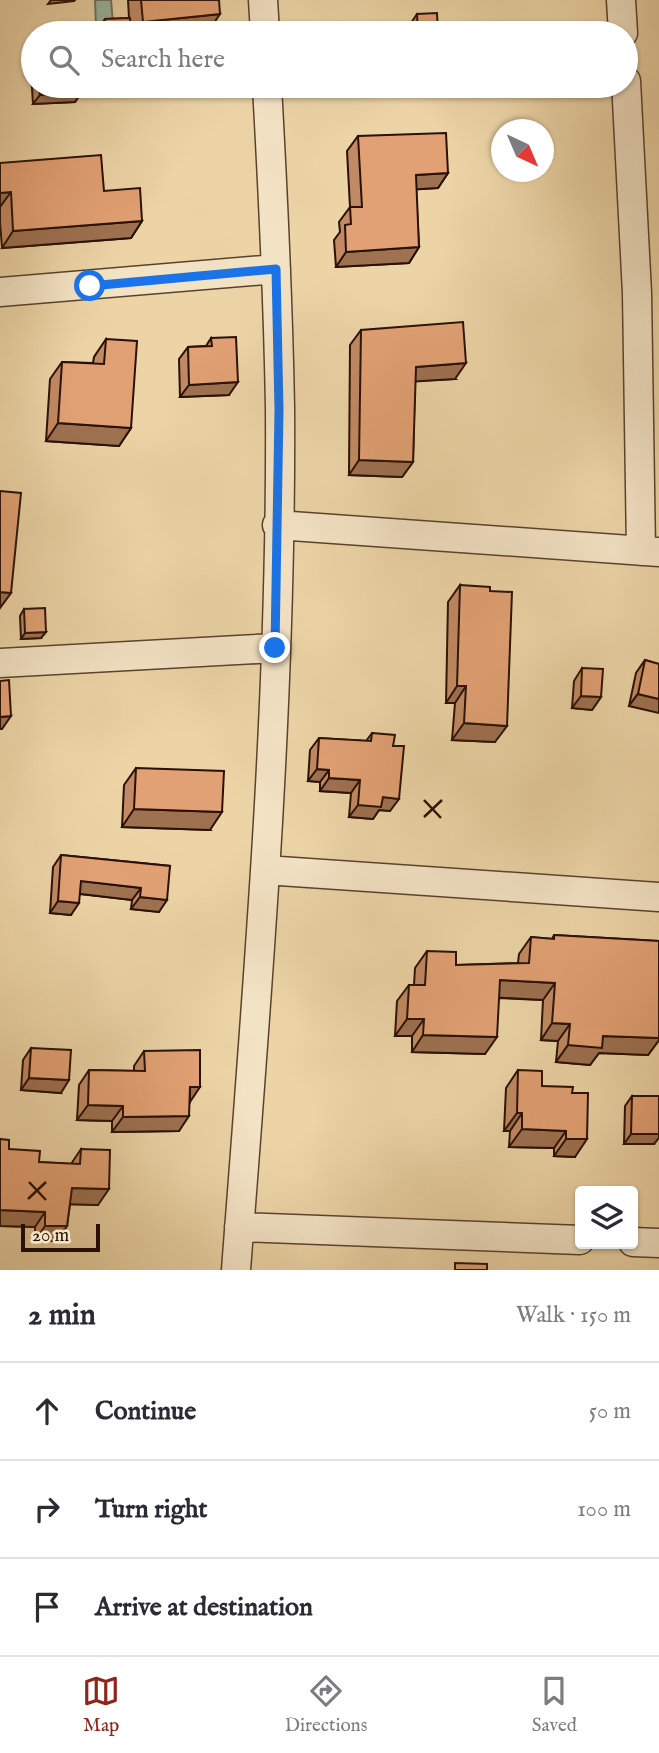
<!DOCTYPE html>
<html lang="en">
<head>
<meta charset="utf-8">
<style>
	:root { --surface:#fff; --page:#f2f2f3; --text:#2b2b33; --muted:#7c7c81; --line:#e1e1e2; --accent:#8f2418 }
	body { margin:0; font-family:"IM FELL English",serif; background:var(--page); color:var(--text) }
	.controls { position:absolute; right:21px; bottom:21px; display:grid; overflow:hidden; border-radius:7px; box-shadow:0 2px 5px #0004 }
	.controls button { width:63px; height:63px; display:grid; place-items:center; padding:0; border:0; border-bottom:2px solid var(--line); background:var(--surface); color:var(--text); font:35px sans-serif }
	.compass { position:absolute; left:491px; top:119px; width:63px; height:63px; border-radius:50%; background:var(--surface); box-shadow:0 2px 5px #0004; rotate:136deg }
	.scale { position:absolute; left:21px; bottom:18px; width:79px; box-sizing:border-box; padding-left:7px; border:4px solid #2a1105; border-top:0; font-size:19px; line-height:24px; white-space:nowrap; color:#2a1105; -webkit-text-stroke:5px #f3e3c5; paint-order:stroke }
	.stop { position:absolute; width:21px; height:21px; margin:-16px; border:5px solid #1a73e8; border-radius:50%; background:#fff }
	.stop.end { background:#1a73e8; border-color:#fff; box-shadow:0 2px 7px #0008 }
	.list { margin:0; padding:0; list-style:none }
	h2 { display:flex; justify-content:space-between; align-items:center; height:91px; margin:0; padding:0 28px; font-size:30px }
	h2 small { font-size:23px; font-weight:400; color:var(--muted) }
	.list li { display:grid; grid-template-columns:46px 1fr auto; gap:21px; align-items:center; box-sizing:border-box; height:98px; padding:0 28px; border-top:2px solid var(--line) }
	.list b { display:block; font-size:26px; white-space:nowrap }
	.list em { font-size:23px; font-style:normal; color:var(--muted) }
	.icon { flex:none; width:38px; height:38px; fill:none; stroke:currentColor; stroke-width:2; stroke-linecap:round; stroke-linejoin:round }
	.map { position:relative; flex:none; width:659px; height:1270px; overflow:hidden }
	.search { position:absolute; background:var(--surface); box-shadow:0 2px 5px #0004; left:21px; right:21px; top:21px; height:77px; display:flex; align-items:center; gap:18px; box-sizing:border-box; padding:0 24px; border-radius:38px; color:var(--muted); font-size:26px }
	.sheet { height:385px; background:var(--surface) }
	nav { display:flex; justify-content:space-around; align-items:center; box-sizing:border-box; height:98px; border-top:2px solid var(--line); background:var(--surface); font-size:19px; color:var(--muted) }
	nav a { display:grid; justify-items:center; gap:4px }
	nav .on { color:var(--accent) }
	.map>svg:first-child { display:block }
</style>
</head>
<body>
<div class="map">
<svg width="659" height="1270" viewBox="0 0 659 1270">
	<rect width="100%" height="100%" fill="#ecd4a6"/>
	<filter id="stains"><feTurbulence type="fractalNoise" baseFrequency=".00286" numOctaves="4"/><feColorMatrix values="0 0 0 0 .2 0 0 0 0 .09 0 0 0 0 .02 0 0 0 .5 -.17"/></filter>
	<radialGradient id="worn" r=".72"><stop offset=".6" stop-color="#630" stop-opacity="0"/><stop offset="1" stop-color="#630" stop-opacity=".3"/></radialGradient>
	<path fill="#99b8a4" stroke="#6d7564" stroke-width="2" d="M95,0H111L113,24L96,26Z"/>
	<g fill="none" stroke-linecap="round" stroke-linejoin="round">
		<defs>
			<path id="minor" d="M263,0L265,33
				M621,0L623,33
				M626,81L637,293L641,551
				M0,292L276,269
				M277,525L659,552
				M0,663L275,648
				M265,870L659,897
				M239,1227L580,1240
				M633,1242L659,1243
				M236,1270C258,983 282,695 280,407C278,300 273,193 267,86"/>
		</defs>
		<use href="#minor" stroke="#5a422d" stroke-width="31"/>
		<use href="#minor" stroke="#f3e3c5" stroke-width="28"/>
	</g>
	<path fill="#c28a64" stroke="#2a1105" stroke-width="2" d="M128,0H219L208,32L194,33H99L98,29L105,19L129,18Z
		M417,14L438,33H409V26Z
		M33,69V86H132L126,94L79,96L75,102L33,104L31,72Z
		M358,136L448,173L438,188L416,189L419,247L409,263L336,267L334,240L340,232L339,222L350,207L347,151Z
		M0,163L104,191L142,221L131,238L2,248L0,222Z
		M361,330L455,379L415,381L413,462L402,477L349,475L350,345Z
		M211,338L229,395L180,397L179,359L188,347L206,346Z
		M106,339L131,428L119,446L46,441L50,379L62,362L93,363L94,357Z
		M460,585L495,742L452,740L455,703H446L448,602Z
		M24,609L41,638L21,639L20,616Z
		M645,660L659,664L629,706L636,673Z
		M582,668L601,697L592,710L572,708L574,681Z
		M372,733L393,746L390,811L379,810L373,819L349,817L351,793L320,791V782L308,781L310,750L319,738L366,741Z
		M136,768L210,830L122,827L124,785Z
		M61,855L170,866L159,912L131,909L132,900L80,894L71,915L50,913L53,867Z
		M554,935L659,941V1040L648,1055L599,1053L590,1065L556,1062L558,1041L541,1040L543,1000L499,998L485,1054L412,1052V1036H395L397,1001L409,985H414L415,968L427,951L456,965L518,963L519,954L531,937L552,939Z
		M31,1048L61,1093L21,1090L23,1060Z
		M144,1051L190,1102L179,1131L112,1132V1121L77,1120L79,1085L89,1070L134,1071V1066Z
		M518,1070L542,1086L572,1093L575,1157L554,1156V1148L509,1147L510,1131H504L506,1088Z
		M632,1096L654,1144H624L625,1106Z
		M0,1139L9,1149L39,1162L71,1164L81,1149L98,1205L70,1204L67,1226L57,1241H35V1227L0,1226Z"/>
	<path fill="#9e7151" stroke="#2a1105" stroke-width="2" d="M51,0H75L74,1L48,4Z
		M220,14L208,32L194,33H135L143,22Z
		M109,86H132L126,94L79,96L75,102L33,104L40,95L81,87Z
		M448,173L438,188L405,190L416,175Z
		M11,192L0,207V193Z
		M142,221L131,238L2,248L13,231Z
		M419,247L409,263L336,267L346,252Z
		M466,363L455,379L405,382L416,367Z
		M238,382L229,395L180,397L189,385Z
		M58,423L131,428L119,446L46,441Z
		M359,460L413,462L402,477L349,475Z
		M0,592L11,593L0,608Z
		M46,632L41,638L21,639L25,633Z
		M457,686H466L455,703H446Z
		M638,694L659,699V713L629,706Z
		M581,696L601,697L592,710L572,708Z
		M11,716L2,729H0V717Z
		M464,723L507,726L495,742L452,740Z
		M317,769L329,770L320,782L308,781Z
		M329,778L360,780L351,793L320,791Z
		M383,797L399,799L390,811L379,810L373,819L349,817L358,805Z
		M134,809L222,812L210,830L122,827Z
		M81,881L141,888L132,900L72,893Z
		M140,897L167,900L159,912L131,909Z
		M58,901L79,903L71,915L50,913Z
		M500,980L555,983L543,1000L488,997Z
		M407,1019H424L412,1036H395Z
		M552,1023L570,1024L558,1041L541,1040Z
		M423,1035L497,1037L485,1054L412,1052Z
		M603,1036L659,1038V1040L648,1055L599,1053L590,1065L556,1062L568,1045Z
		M29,1078L69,1080L61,1093L21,1090Z
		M190,1087H200L190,1102Z
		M88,1105L123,1106L112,1121L77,1120Z
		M517,1113H522L510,1131H504Z
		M189,1116L179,1131L112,1132L123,1117Z
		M522,1129L566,1131L554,1148L509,1147Z
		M631,1134H659V1138L654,1144H624Z
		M566,1139H587L575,1157L554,1156Z
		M72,1188L109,1189L98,1205L61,1204Z
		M0,1210L45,1212L35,1227L0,1226Z
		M45,1226H67L57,1241H35Z"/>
	<path fill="#e2a174" stroke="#2a1105" stroke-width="2" d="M141,0H219L220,14L143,22Z
		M437,13L438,33H418L417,14Z
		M130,18L131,33H106L105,19Z
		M39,86H109L81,87L82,92L40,95Z
		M446,133L448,173L416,175L419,247L346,252L345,225L351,224L350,207H362L358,136Z
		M101,155L104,191L140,188L142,221L13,231L11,192L0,193V163Z
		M463,322L466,363L416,367L413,462L359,460L361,330Z
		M236,337L238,382L189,385L188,347L212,346L211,338Z
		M106,339L137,341L131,428L58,423L62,362L104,364Z
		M0,491L21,493L11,593L0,592Z
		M460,585L490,587V591L512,592L507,726L464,723L466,686H457Z
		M45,608L46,632L25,633L24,609Z
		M645,660L659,664V699L638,694Z
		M582,668L603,669L601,697L581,696Z
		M9,680L11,716L0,717V681Z
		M372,733L395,735L393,746H404L399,799L383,797L381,807L358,805L360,780L329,778V770L317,769L319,738L371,741Z
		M136,768L224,771L222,812L134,809Z
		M61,855L170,866L167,900L140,897L141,888L81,881L79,903L58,901Z
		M554,935L659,941V1038L603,1036L602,1048L568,1045L570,1024L552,1023L555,983L500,980L497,1037L423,1035L424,1019H407L409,985H425L427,951L456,952V965L529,963L531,937L554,939Z
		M31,1048L71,1050L69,1080L29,1078Z
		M200,1050V1087H190L189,1116L123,1117V1106L88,1105L89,1070L145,1071L144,1051Z
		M518,1070L542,1071V1086L573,1087L572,1093H588L587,1139H566V1131L522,1129V1113H517Z
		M632,1096H659V1134H631Z
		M0,1139L9,1140V1149L40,1151L39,1162L80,1164L81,1149L110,1150L109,1189L72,1188L67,1226H45V1212L0,1210Z
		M455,1263L487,1264V1270H455Z"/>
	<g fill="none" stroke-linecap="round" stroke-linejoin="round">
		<path stroke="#1a73e8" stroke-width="9" d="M90,286L276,269L279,410L275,648"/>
	</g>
	<path fill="none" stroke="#2a1105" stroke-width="2.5" d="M424,800L441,818M424,817L442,800M29,1182L46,1200M28,1199L46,1182"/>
	<rect width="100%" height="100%" filter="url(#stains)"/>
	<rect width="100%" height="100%" fill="url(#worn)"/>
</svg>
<div class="controls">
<button><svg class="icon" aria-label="layers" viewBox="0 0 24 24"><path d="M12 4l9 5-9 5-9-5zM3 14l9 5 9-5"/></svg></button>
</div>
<svg class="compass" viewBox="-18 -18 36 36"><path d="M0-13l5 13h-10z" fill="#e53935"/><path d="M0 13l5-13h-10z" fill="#7c7c81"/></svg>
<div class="scale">20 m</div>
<div class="stop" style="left:90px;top:286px"></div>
<div class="stop end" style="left:275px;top:648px"></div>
<div class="search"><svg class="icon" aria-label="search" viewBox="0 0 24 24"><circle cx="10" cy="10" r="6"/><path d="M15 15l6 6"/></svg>Search here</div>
</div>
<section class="sheet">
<h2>2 min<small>Walk · 150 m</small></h2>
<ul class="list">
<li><svg class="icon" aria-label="ahead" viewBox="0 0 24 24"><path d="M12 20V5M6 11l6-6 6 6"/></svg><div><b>Continue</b></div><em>50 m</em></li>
<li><svg class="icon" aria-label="right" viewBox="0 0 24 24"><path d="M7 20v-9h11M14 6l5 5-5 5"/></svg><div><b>Turn right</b></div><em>100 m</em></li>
<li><svg class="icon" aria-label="arrive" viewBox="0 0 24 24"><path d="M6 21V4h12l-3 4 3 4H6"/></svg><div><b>Arrive at destination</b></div></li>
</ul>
</section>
<nav>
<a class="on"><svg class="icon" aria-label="map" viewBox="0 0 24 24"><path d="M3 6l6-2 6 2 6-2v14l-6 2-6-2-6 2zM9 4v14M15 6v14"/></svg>Map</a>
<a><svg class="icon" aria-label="directions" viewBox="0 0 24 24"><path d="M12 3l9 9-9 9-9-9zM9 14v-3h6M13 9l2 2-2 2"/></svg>Directions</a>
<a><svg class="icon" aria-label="saved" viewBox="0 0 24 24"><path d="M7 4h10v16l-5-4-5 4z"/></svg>Saved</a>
</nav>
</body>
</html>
